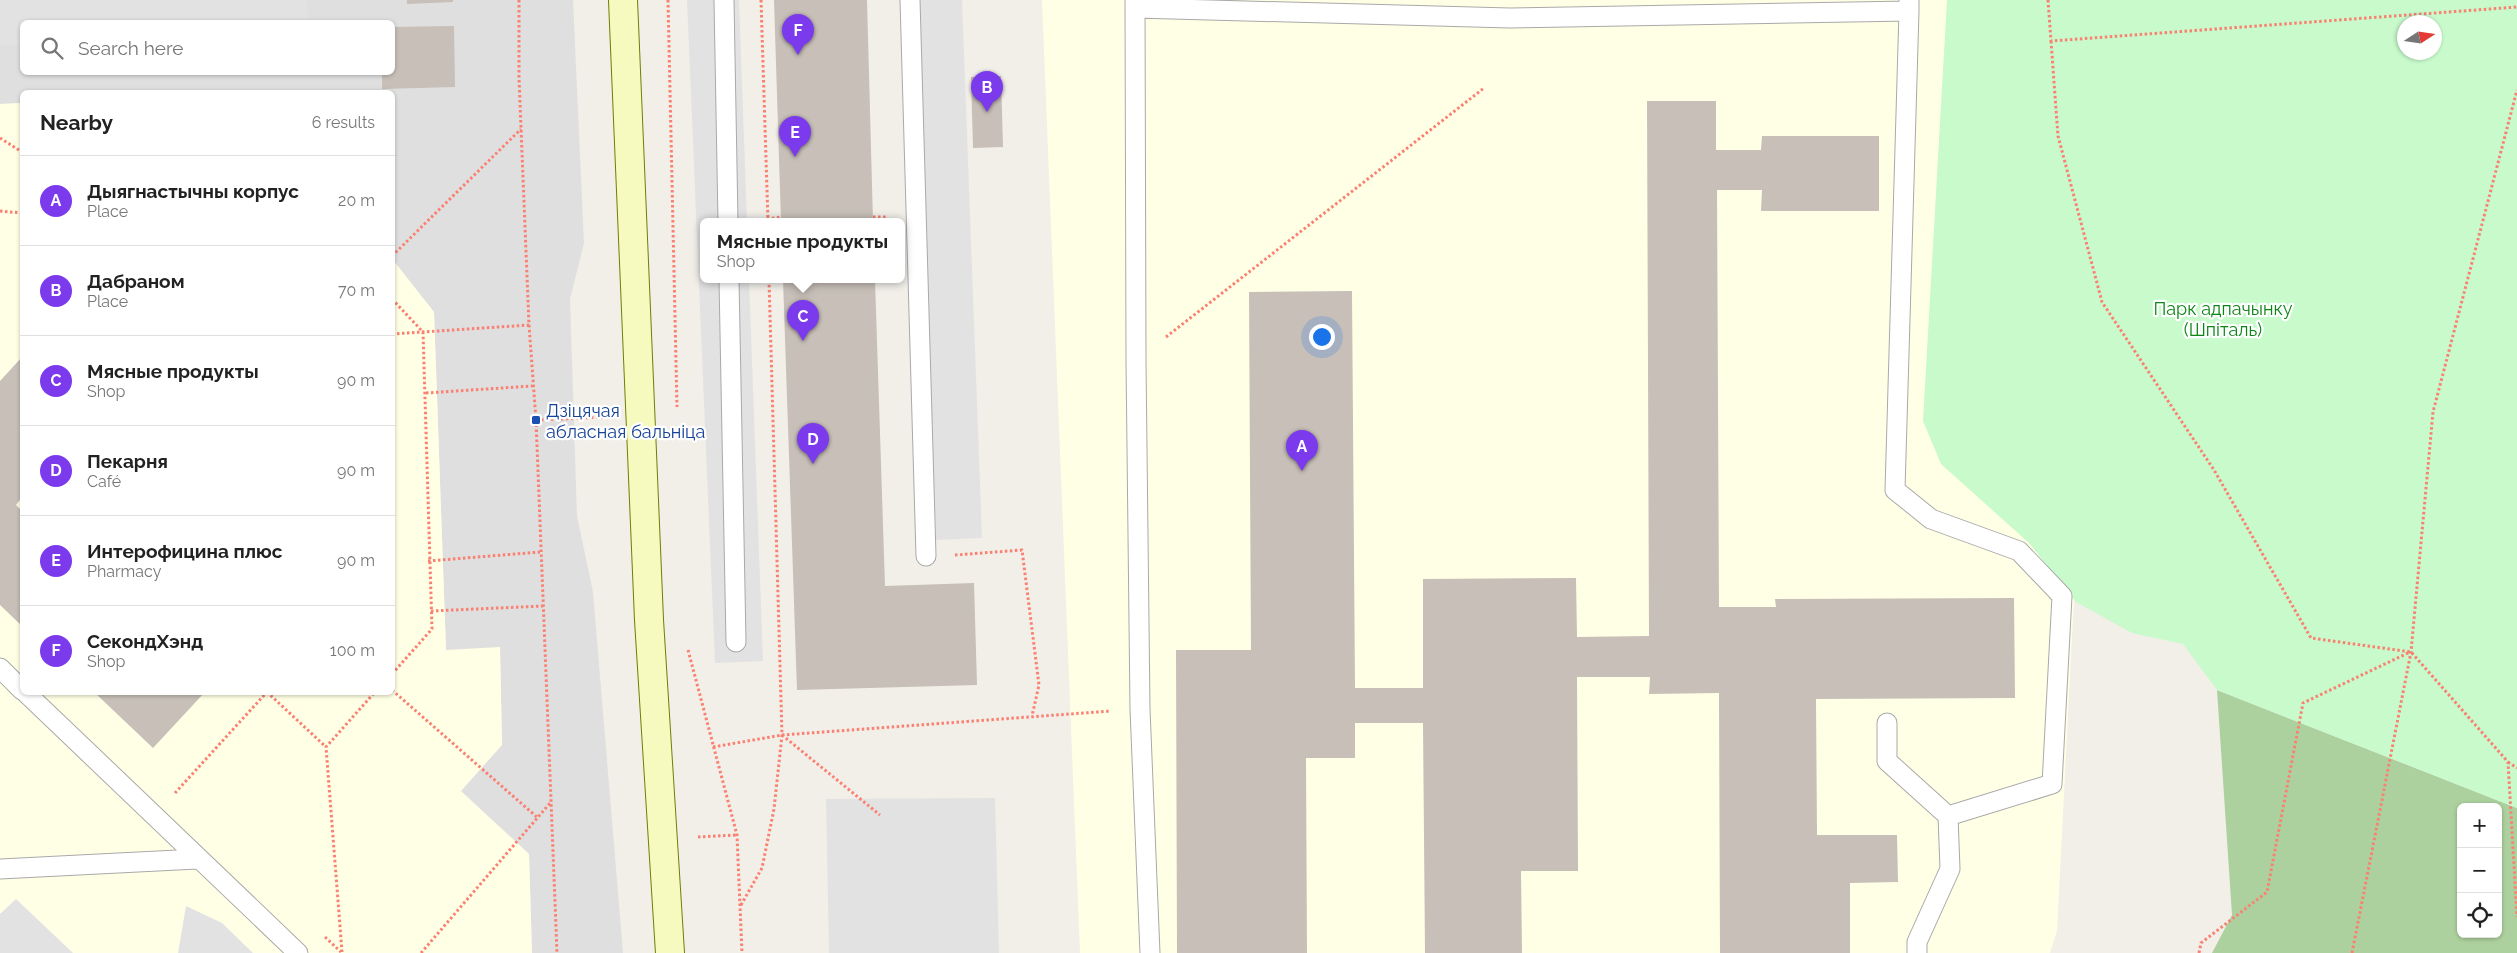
<!DOCTYPE html>
<html lang="en">
<head>
<meta charset="utf-8">
<style>
	:root { --surface:#fff; --page:#f2f2f2; --text:#222; --muted:#767676; --line:#e0e0e0; --accent:#7c3aed }
	body { margin:0; font-family:Raleway,sans-serif; background:var(--page); color:var(--text) }
	.controls { position:absolute; right:15px; bottom:15px; display:grid; overflow:hidden; border-radius:8px; box-shadow:0 1px 4px #0004 }
	.controls button { width:45px; height:45px; display:grid; place-items:center; padding:0; border:0; border-bottom:1px solid var(--line); background:var(--surface); color:var(--text); font:25px sans-serif }
	.compass { position:absolute; left:2397px; top:15px; width:45px; height:45px; border-radius:50%; background:var(--surface); box-shadow:0 1px 4px #0004; rotate:78deg }
	.you { position:absolute; left:1321px; top:336px; width:18px; height:18px; margin:-12px; border:4px solid #fff; border-radius:50%; background:#1a73e8; box-shadow:0 0 0 8px #1a73e833 }
	.badge { display:grid; place-items:center; width:32px; height:32px; border-radius:50%; background:var(--accent); color:#fff; font-size:16px; font-weight:700 }
	.pin { position:absolute; translate:-50% -41px; filter:drop-shadow(0 1px 2px #0008) }
	.pin::after { content:''; position:absolute; top:26px; width:18px; height:15px; background:inherit; clip-path:polygon(0 0,100% 0,50% 100%) }
	.popup { position:absolute; left:700px; top:218px; width:205px; height:65px; box-sizing:border-box; display:grid; place-content:center; border-radius:8px; background:var(--surface); filter:drop-shadow(0 1px 4px #0005); font-size:16px; white-space:nowrap; color:var(--muted) }
	.popup b { font-size:19px; color:var(--text) }
	.popup::after { content:''; position:absolute; left:50%; top:100%; margin-left:-10px; border:10px solid transparent; border-top-color:var(--surface) }
	.list { margin:0; padding:0; list-style:none }
	h2 { display:flex; justify-content:space-between; align-items:center; height:65px; margin:0; padding:0 20px; font-size:21px }
	h2 small { font-size:16px; font-weight:400; color:var(--muted) }
	.list li { display:grid; grid-template-columns:32px 1fr auto; gap:15px; align-items:center; box-sizing:border-box; height:90px; padding:0 20px; border-top:1px solid var(--line) }
	.list b { display:block; font-size:19px; white-space:nowrap }
	.list p { margin:0; font-size:16px; white-space:nowrap; color:var(--muted) }
	.list em { font-size:16px; font-style:normal; color:var(--muted) }
	.icon { flex:none; width:28px; height:28px; fill:none; stroke:currentColor; stroke-width:2; stroke-linecap:round; stroke-linejoin:round }
	.map { position:relative; flex:none; width:2517px; height:953px; overflow:hidden }
	.search { position:absolute; background:var(--surface); box-shadow:0 1px 4px #0004; left:20px; top:20px; width:375px; height:55px; display:flex; align-items:center; gap:12px; box-sizing:border-box; padding:0 18px; border-radius:8px; color:var(--muted); font-size:19px }
	.panel { position:absolute; background:var(--surface); box-shadow:0 1px 4px #0004; left:20px; top:90px; width:375px; height:605px; border-radius:8px }
	.map>svg:first-child { display:block }
</style>
</head>
<body>
<div class="map">
<svg width="2517" height="953" viewBox="0 0 2517 953">
	<rect width="100%" height="100%" fill="#f2efe9"/>
	<path fill="#e0dfdf" fill-rule="evenodd" d="M0,0H573L584,243L570,299L577,516L593,592L623,953H532L529,854L460,791L502,745L500,648L446,651L434,312L393,260L392,92H22V103L0,104ZM22,22H392V72H22Z"/>
	<path fill="#ffffe5" d="M1042,0H1952L2077,539L2057,931L2050,953H1080Z
		M22,103V692H392L393,260L434,312L446,650L500,647L502,745L461,791L529,854L532,953H0V104Z"/>
	<path fill="#add19e" fill-rule="evenodd" d="M2217,690L2517,808V953H2212L2232,915ZM2461,807H2498V934H2461Z"/>
	<path fill="#c8facc" fill-rule="evenodd" d="M1947,0H2517V808L2217,690L2183,644L2132,633L2076,602L2029,543L1941,464L1923,421ZM2404,22H2434V52H2404Z"/>
	<path fill="#e2e2e2" d="M0,0H307L308,22H22V45H0Z
		M687,0H739L747,222H704V280H749L763,661L715,663Z
		M916,0H962L982,538L936,540Z
		M995,798L999,953H829L826,799Z
		M16,899L73,953H0V914Z
		M186,906L222,923L253,953H178Z"/>
	<path fill="#c7bfb8" d="M407,0H453V2L407,4Z
		M774,0H867L873,222H781Z
		M454,26L455,87L382,89V72H392V27Z
		M1001,76L1003,147L973,148L971,77Z
		M1647,101H1716V150H1761L1762,136H1879V211H1761L1762,190H1717L1719,607H1776L1775,599L2014,598L2015,698L1816,699L1817,835H1897L1898,882L1850,883V953H1720L1719,693L1649,694L1650,677H1577L1578,871H1521L1522,953H1425L1423,723H1355V758H1306L1307,953H1177L1176,650H1251L1249,292L1352,291L1355,688H1423V579L1576,578L1577,637L1649,636Z
		M783,280H875L885,586L974,583L977,685L797,690Z
		M22,357V497L16,505L22,511V626L0,605V381Z
		M94,692H205L153,748Z"/>
	<g fill="none" stroke-linecap="round" stroke-linejoin="round">
		<defs>
			<path id="lane" d="M724,0L728,222
				M910,0L926,556
				M1135,0L1136,361L1140,709L1150,953
				M1136,8L1510,18L1909,11V0
				M1909,11L1895,490L1931,519L2019,551L2062,596L2052,784L1948,816
				M729,280L736,642
				M0,668L22,690
				M25,692L298,953
				M1887,723V761L1948,816L1950,869L1917,942V953
				M0,869L197,859"/>
			<path id="secondary" d="M623,0L649,620L670,953"/>
		</defs>
		<use href="#lane" stroke="#a9a9a9" stroke-width="21"/>
		<use href="#secondary" stroke="#707d05" stroke-width="30"/>
		<path stroke="#fa8072" stroke-width="3" stroke-dasharray="2.5 2.5" stroke-linecap="butt" d="M519,0V78L529,325L536,420L557,953
			M668,0L677,407
			M761,0L768,222
			M2048,0L2051,41L2517,7
			M2051,41L2058,136L2102,302L2214,470L2311,638L2411,652L2508,762L2517,917
			M0,138L22,152
			M0,211L22,213
			M873,217H888
			M767,219L781,217
			M392,256L521,129
			M392,299L423,332L432,629L392,674
			M392,334L529,325
			M1166,337L1484,88
			M426,393L532,386
			M536,420L605,417
			M955,555L1022,550L1039,685L1032,716
			M428,561L540,552
			M431,611L543,606
			M688,650L737,835L742,953
			M392,690L538,818
			M267,692L326,747
			M782,735L880,815
			M713,747L782,735L1111,711
			M2508,762L2517,768
			M175,793L267,692
			M698,837L737,835
			M741,905L762,868L774,809L782,735L769,280
			M325,937L341,952
			M342,952L326,747L375,692
			M421,953L551,802
			M2199,953L2201,943L2267,892L2303,703L2410,652
			M2352,953L2411,652L2433,412L2517,90"/>
		<use href="#lane" stroke="#fff" stroke-width="19"/>
		<use href="#secondary" stroke="#f7fabf" stroke-width="28"/>
	</g>
	<rect fill="#1a4fb4" stroke="#fff" stroke-width="2" x="531" y="415" width="10" height="10" rx="2.5"/>
	<g text-anchor="middle" dominant-baseline="central" stroke-width="4.5" stroke-linejoin="round" paint-order="stroke">
		<g font-size="18" fill="#0c8416" stroke="#fff">
			<text x="2223" y="308">Парк адпачынку<tspan x="2223" dy="21">(Шпіталь)</tspan></text>
		</g>
		<g font-size="18" fill="#164399" stroke="#fff" text-anchor="start">
			<text x="546" y="410">Дзіцячая<tspan x="546" dy="21">абласная бальніца</tspan></text>
		</g>
	</g>
</svg>
<div class="controls">
<button>+</button>
<button>−</button>
<button><svg class="icon" aria-label="locate" viewBox="0 0 24 24"><circle cx="12" cy="12" r="6"/><path d="M12 2v4M12 18v4M2 12h4M18 12h4"/></svg></button>
</div>
<svg class="compass" viewBox="-18 -18 36 36"><path d="M0-13l5 13h-10z" fill="#e53935"/><path d="M0 13l5-13h-10z" fill="#767676"/></svg>
<div class="you"></div>
<div class="pin badge" style="left:1302px;top:471px">A</div>
<div class="pin badge" style="left:987px;top:112px">B</div>
<div class="pin badge" style="left:803px;top:341px">C</div>
<div class="popup"><b>Мясные продукты</b>Shop</div>
<div class="pin badge" style="left:813px;top:464px">D</div>
<div class="pin badge" style="left:795px;top:157px">E</div>
<div class="pin badge" style="left:798px;top:55px">F</div>
<div class="search"><svg class="icon" aria-label="search" viewBox="0 0 24 24"><circle cx="10" cy="10" r="6"/><path d="M15 15l6 6"/></svg>Search here</div>
<section class="panel">
<h2>Nearby<small>6 results</small></h2>
<ul class="list">
<li><span class="badge">A</span><div><b>Дыягнастычны корпус</b><p>Place</p></div><em>20 m</em></li>
<li><span class="badge">B</span><div><b>Дабраном</b><p>Place</p></div><em>70 m</em></li>
<li><span class="badge">C</span><div><b>Мясные продукты</b><p>Shop</p></div><em>90 m</em></li>
<li><span class="badge">D</span><div><b>Пекарня</b><p>Café</p></div><em>90 m</em></li>
<li><span class="badge">E</span><div><b>Интерофицина плюс</b><p>Pharmacy</p></div><em>90 m</em></li>
<li><span class="badge">F</span><div><b>СекондХэнд</b><p>Shop</p></div><em>100 m</em></li>
</ul>
</section>
</div>
</body>
</html>
